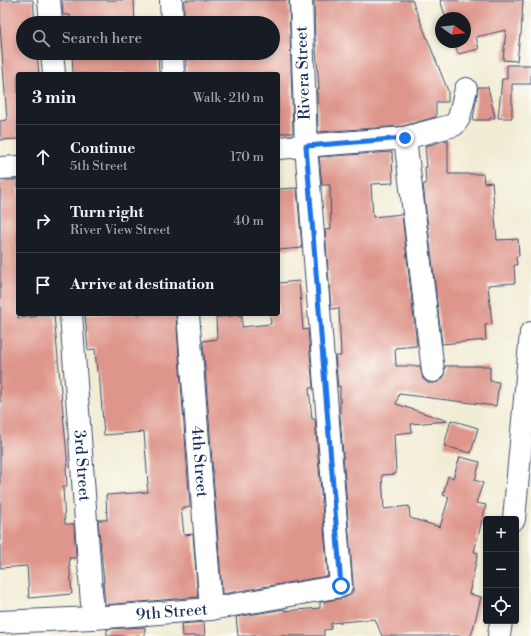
<!DOCTYPE html>
<html lang="en">
<head>
<meta charset="utf-8">
<style>
	:root { --surface:#171b24; --page:#242831; --text:#f1f3f6; --muted:#9ea1a6; --line:#363941 }
	body { margin:0; font-family:"Libre Bodoni",serif; background:var(--page); color:var(--text) }
	.controls { position:absolute; right:12px; bottom:12px; display:grid; overflow:hidden; border-radius:4px; box-shadow:0 2px 6px #0003 }
	.controls button { width:36px; height:36px; display:grid; place-items:center; padding:0; border:0; border-bottom:1px solid var(--line); background:var(--surface); color:var(--text); font:20px sans-serif }
	.compass { position:absolute; left:435px; top:12px; width:36px; height:36px; border-radius:50%; background:var(--surface); box-shadow:0 2px 6px #0003; rotate:105deg }
	.stop { position:absolute; width:12px; height:12px; margin:-9px; border:3px solid #1a73e8; border-radius:50%; background:#fff }
	.stop.end { background:#1a73e8; border-color:#fff; box-shadow:0 1px 4px #0008 }
	.list { margin:0; padding:0; list-style:none }
	h2 { display:flex; justify-content:space-between; align-items:center; height:52px; margin:0; padding:0 16px; font-size:17px }
	h2 small { font-size:13px; font-weight:400; color:var(--muted) }
	.list li { display:grid; grid-template-columns:26px 1fr auto; gap:12px; align-items:center; box-sizing:border-box; height:64px; padding:0 16px; border-top:1px solid var(--line) }
	.list b { display:block; font-size:15px; white-space:nowrap }
	.list p { margin:0; font-size:13px; white-space:nowrap; color:var(--muted) }
	.list em { font-size:13px; font-style:normal; color:var(--muted) }
	.icon { flex:none; width:22px; height:22px; fill:none; stroke:currentColor; stroke-width:2; stroke-linecap:round; stroke-linejoin:round }
	.map { position:relative; flex:none; width:531px; height:636px; overflow:hidden }
	.search { position:absolute; background:var(--surface); box-shadow:0 2px 6px #0003; left:16px; top:16px; width:264px; height:44px; display:flex; align-items:center; gap:10px; box-sizing:border-box; padding:0 14px; border-radius:22px; color:var(--muted); font-size:15px }
	.panel { position:absolute; background:var(--surface); box-shadow:0 2px 6px #0003; left:16px; top:72px; width:264px; height:244px; border-radius:4px }
	.map>svg:first-child { display:block }
</style>
</head>
<body>
<div class="map">
<svg width="531" height="636" viewBox="0 0 531 636">
	<rect width="100%" height="100%" fill="#fdfcf7"/>
	<filter id="ink" filterUnits="userSpaceOnUse"><feTurbulence type="fractalNoise" baseFrequency=".025" numOctaves="2"/><feDisplacementMap in="SourceGraphic" scale="8" xChannelSelector="R" yChannelSelector="G"/><feConvolveMatrix kernelMatrix="1 2 1 2 8 2 1 2 1" color-interpolation-filters="sRGB"/></filter>
	<filter id="wash" filterUnits="userSpaceOnUse"><feTurbulence type="fractalNoise" baseFrequency=".012" numOctaves="4" result="noise"/><feDisplacementMap in="SourceGraphic" scale="16" xChannelSelector="R" yChannelSelector="G"/><feGaussianBlur stdDeviation="0.9" result="paint"/><feColorMatrix in="noise" values="0 0 0 0 0 0 0 0 0 0 0 0 0 0 0 0 0 1.4 0 .05"/><feComposite in="paint" operator="in"/></filter>
	<g filter="url(#wash)">
		<rect width="100%" height="100%" fill="#f1ecd4"/>
		<g id="blocks">
			<path fill="#de958b" d="M0,0H33L35,23H23V53H37L39,74H18V139L0,140V121L7,120L0,26Z
				M62,0H134L135,23H71L70,15H63Z
				M184,0H289L293,133H278V74H186V53H273V23H184Z
				M314,0H412L448,91V102H436V117L403,126L318,132L317,89H319L315,36Z
				M440,0H523L521,35H520L517,61L503,60L506,30L476,37L479,49L458,54L454,42H465V18H446Z
				M72,53H158L159,74H73Z
				M507,65H531V84H512V118H498L502,79H507Z
				M478,87H488L495,118H490V120H473Z
				M448,140V174H483L484,183L492,182L497,240L518,239L519,256H516L517,265H514L515,283L488,285L492,324L485,325L486,340L442,344L423,185L426,184L425,167H427L425,146Z
				M392,152L393,183L371,184L373,217L402,214L417,346L395,348L396,366H420L423,379L428,383H434L440,381L444,376L445,366H490V381L499,382L496,406L399,394L396,404L448,421L411,424L412,432L394,434L396,474L382,475L384,509L409,506L410,518L440,527L449,497L443,495L448,476L453,478L460,457L480,462L475,480L483,483L476,503L486,505L474,552L478,553L469,594L481,597L472,633L470,636H382L375,619L331,623V629L324,630V636H238L236,617L285,609V611L320,608V602L344,598L349,596L353,591V585L340,416V386L338,387L335,356H341L339,308L331,309L325,230L331,229L330,185H322L319,157Z
				M0,180H18V318L54,315L68,467H66L67,487H63L65,524H74L76,558H69L72,594L29,598L27,566L0,568Z
				M297,188L302,248L278,250V189Z
				M299,281L303,330L308,329L313,388H309L312,419H315L328,576L222,594L203,341L217,339L216,317L242,315V327L271,324L270,314H278V283Z
				M101,314H176L190,507L181,508L184,535L193,534L198,597L105,605L103,582H104L98,520H107L106,495L148,492L147,484H148L144,432L104,435L99,372H97L95,349L88,350L85,315Z
				M451,420L478,428L471,453L444,446Z
				M204,622L205,636H182L181,624Z
				M145,627V636H107V629Z"/>
		</g>
	</g>
	<g filter="url(#ink)">
		<use href="#blocks" fill-opacity="0" stroke="#3b4b70" stroke-width="1"/>
		<g fill="none" stroke-linecap="round" stroke-linejoin="round">
			<defs>
				<g id="minor">
					<path d="M49,0L51,23"/>
					<path d="M171,0L172,23"/>
					<path d="M52,53L54,74"/>
					<path d="M172,53L173,74"/>
					<path d="M405,138L433,371"/>
					<path d="M278,148L405,138L454,125L459,118L466,89"/>
					<path d="M0,168L18,167"/>
					<path id="s1" d="M71,314L93,618"/>
					<path id="s2" d="M188,314L211,609"/>
					<path d="M514,519L531,333"/>
					<path id="s3" d="M0,622L93,618L211,609L341,586L306,146L301,0"/>
					<path d="M499,636L501,621"/>
				</g>
			</defs>
			<use href="#minor" stroke="#3b4b70" stroke-width="24"/>
			<use href="#minor" stroke="#fff" stroke-width="22"/>
		</g>
	</g>
	<g fill="none" stroke-linecap="round" stroke-linejoin="round" filter="url(#ink)">
		<path stroke="#1a73e8" stroke-width="5" d="M341,586L306,146L405,138"/>
	</g>
	<g text-anchor="middle" dominant-baseline="central" stroke-width="3" stroke-linejoin="round" paint-order="stroke">
		<g font-size="16" fill="#1b2f5e" stroke="#fdfcf7">
			<text transform="translate(303 73) rotate(-92)">Rivera Street</text>
			<text stroke="none"><textPath href="#s2" startOffset="148">4th Street</textPath></text>
			<text stroke="none"><textPath href="#s1" startOffset="152">3rd Street</textPath></text>
			<text stroke="none"><textPath href="#s3" startOffset="172">9th Street</textPath></text>
		</g>
	</g>
</svg>
<div class="controls">
<button>+</button>
<button>−</button>
<button><svg class="icon" aria-label="locate" viewBox="0 0 24 24"><circle cx="12" cy="12" r="6"/><path d="M12 2v4M12 18v4M2 12h4M18 12h4"/></svg></button>
</div>
<svg class="compass" viewBox="-18 -18 36 36"><path d="M0-13l5 13h-10z" fill="#e53935"/><path d="M0 13l5-13h-10z" fill="#9ea1a6"/></svg>
<div class="stop" style="left:341px;top:586px"></div>
<div class="stop end" style="left:405px;top:138px"></div>
<div class="search"><svg class="icon" aria-label="search" viewBox="0 0 24 24"><circle cx="10" cy="10" r="6"/><path d="M15 15l6 6"/></svg>Search here</div>
<section class="panel">
<h2>3 min<small>Walk · 210 m</small></h2>
<ul class="list">
<li><svg class="icon" aria-label="ahead" viewBox="0 0 24 24"><path d="M12 20V5M6 11l6-6 6 6"/></svg><div><b>Continue</b><p>5th Street</p></div><em>170 m</em></li>
<li><svg class="icon" aria-label="right" viewBox="0 0 24 24"><path d="M7 20v-9h11M14 6l5 5-5 5"/></svg><div><b>Turn right</b><p>River View Street</p></div><em>40 m</em></li>
<li><svg class="icon" aria-label="arrive" viewBox="0 0 24 24"><path d="M6 21V4h12l-3 4 3 4H6"/></svg><div><b>Arrive at destination</b></div></li>
</ul>
</section>
</div>
</body>
</html>
